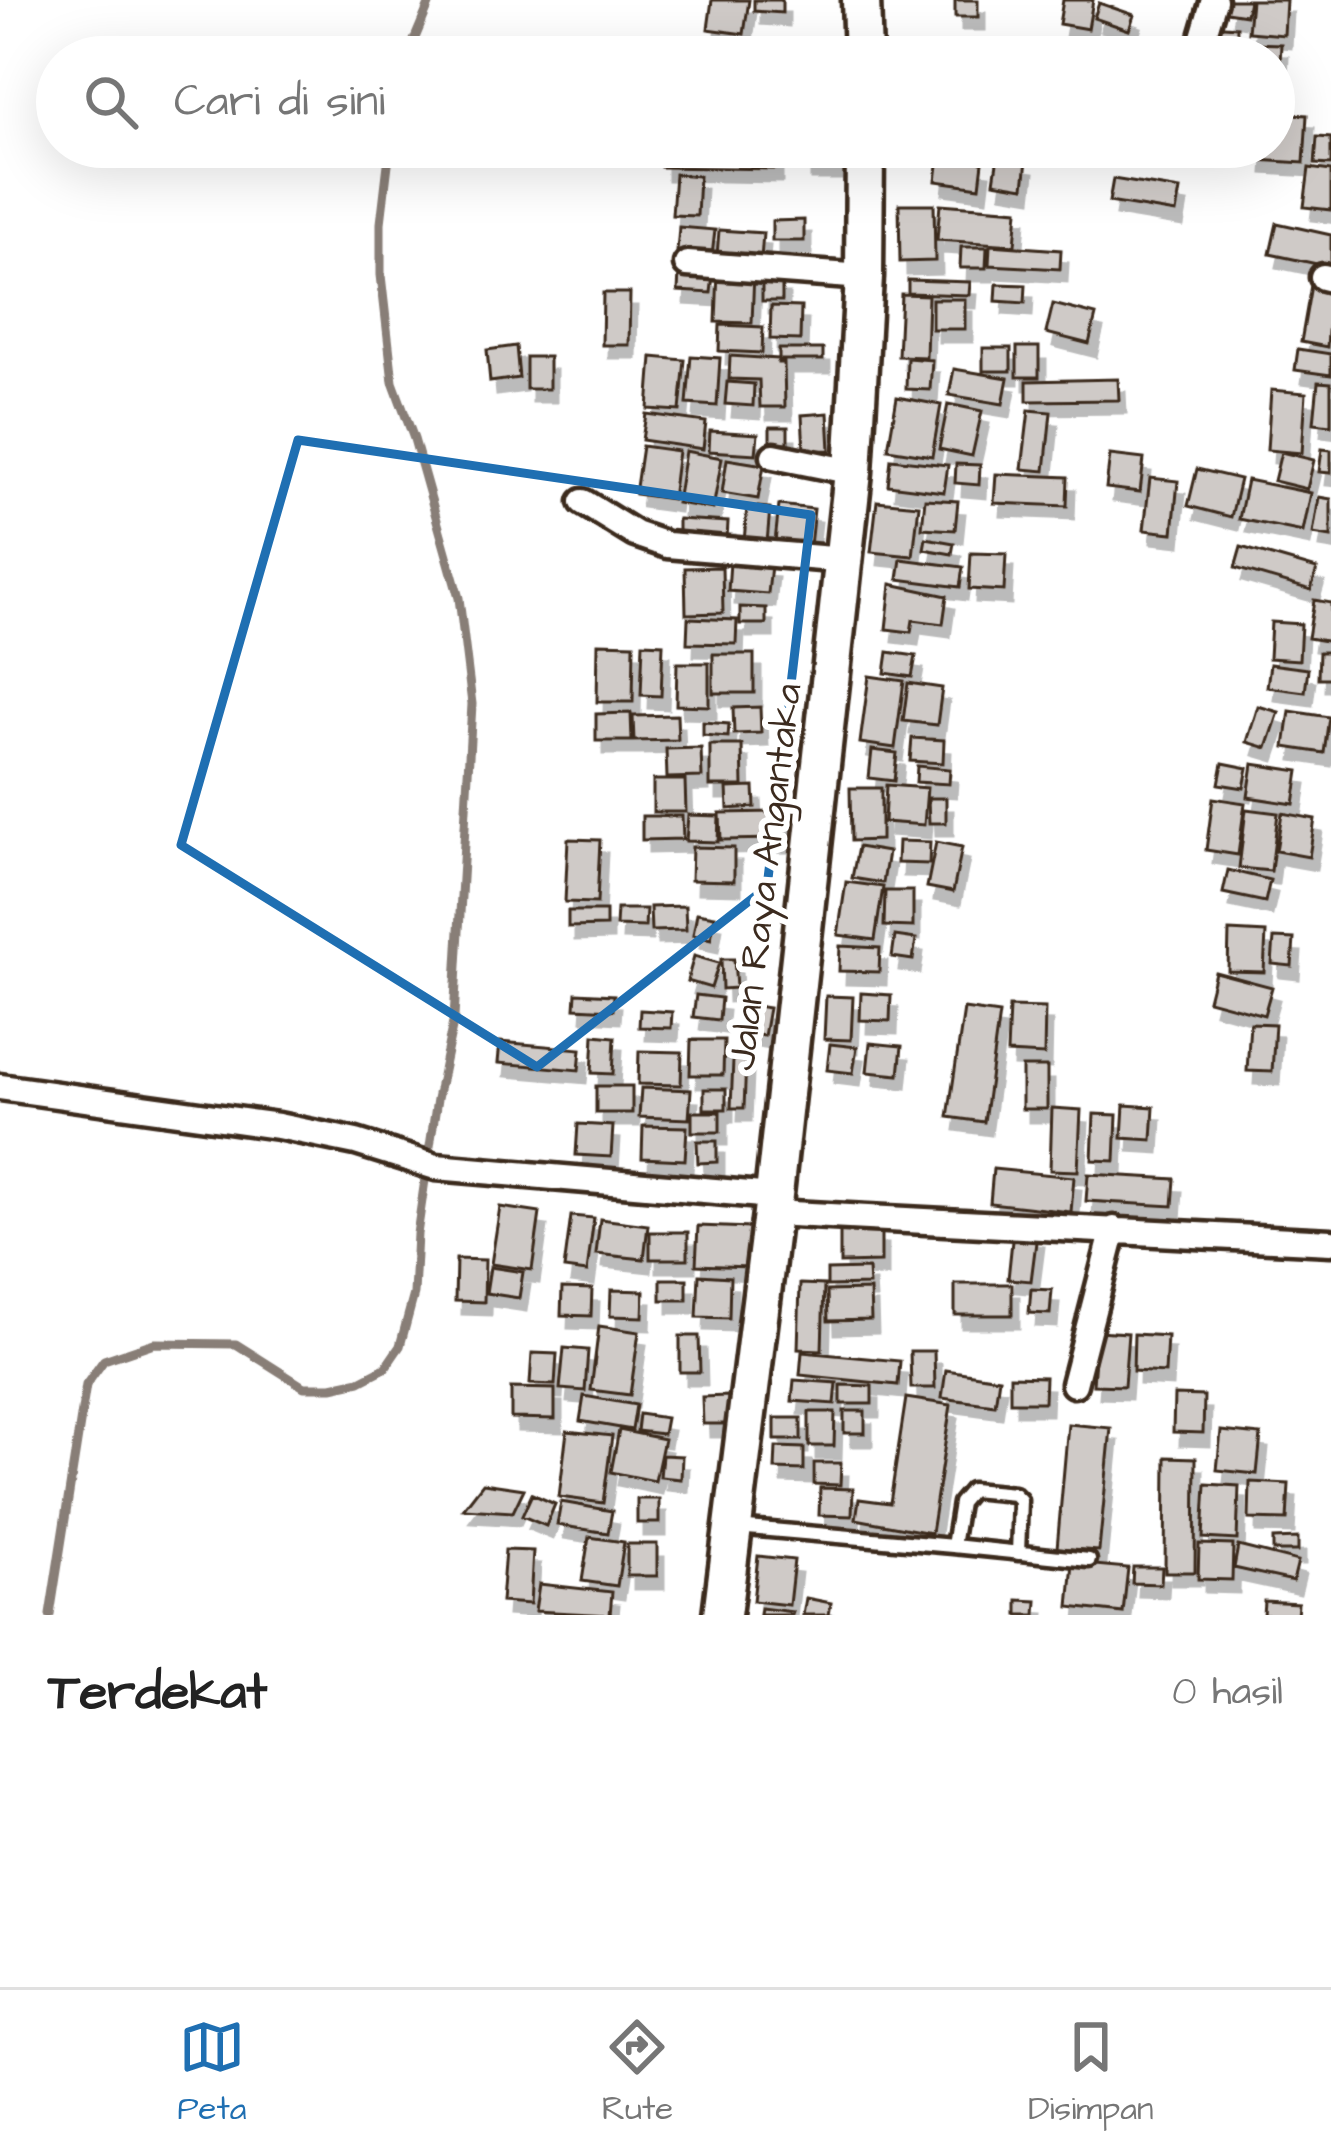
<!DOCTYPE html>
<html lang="id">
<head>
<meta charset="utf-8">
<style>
	:root { --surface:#fff; --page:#f6f6f6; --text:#222; --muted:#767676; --line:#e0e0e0; --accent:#1f6fb2 }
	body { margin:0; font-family:"Architects Daughter",sans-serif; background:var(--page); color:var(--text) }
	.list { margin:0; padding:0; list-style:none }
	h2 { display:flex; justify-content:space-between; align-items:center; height:156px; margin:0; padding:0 48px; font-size:51px }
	h2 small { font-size:39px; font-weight:400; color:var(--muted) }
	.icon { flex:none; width:66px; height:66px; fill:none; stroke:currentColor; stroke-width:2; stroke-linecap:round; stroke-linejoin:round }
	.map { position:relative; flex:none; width:1331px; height:1615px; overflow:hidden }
	.search { position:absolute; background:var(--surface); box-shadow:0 12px 48px #0002; left:36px; right:36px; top:36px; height:132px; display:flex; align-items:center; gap:30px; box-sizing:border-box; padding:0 42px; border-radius:66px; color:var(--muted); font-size:45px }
	.sheet { height:372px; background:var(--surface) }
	nav { display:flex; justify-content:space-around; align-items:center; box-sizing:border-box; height:168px; border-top:3px solid var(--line); background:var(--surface); font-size:33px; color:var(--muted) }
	nav a { display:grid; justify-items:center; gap:6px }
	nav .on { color:var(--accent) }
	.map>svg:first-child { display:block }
</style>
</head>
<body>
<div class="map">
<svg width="1331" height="1615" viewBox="0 0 1331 1615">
	<defs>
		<filter id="shadow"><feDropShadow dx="7" dy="13" stdDeviation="0" flood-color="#0004"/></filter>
	</defs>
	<rect width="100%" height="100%" fill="#fff"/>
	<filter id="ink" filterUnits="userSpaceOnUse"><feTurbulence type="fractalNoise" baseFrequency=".00833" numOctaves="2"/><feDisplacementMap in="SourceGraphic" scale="24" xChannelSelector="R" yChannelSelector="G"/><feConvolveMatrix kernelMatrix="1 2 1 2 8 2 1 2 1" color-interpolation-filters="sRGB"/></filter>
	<g filter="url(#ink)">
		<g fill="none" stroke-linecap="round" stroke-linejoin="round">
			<path stroke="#887e77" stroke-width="9" d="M407,57L431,0
				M50,1615L86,1385L104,1360L154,1343L236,1344L304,1387H332L360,1381L385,1368L400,1346L414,1294L417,1234L437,1099L454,1018L472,704L459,598L414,439L393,382L381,275V223L390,147"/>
		</g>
		<path fill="#cfcac7" stroke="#3b2a1e" stroke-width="3" filter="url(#shadow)" d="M712,0H749L744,34L708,29Z
			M754,0H782V13L754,11Z
			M955,0H978V17H955Z
			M1063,0H1093L1088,29L1059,24Z
			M1228,0H1249L1246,15L1226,12Z
			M1251,0H1286L1284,35L1248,32Z
			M1099,3L1134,15L1129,30L1094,18Z
			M1209,25L1237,27L1236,57H1208Z
			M707,38L739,41L737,57H706Z
			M1250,43L1281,44L1280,63H1274V57H1249Z
			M1274,113L1307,115L1304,163L1256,160L1257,147H1274Z
			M1317,137L1331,138V165L1315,164Z
			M661,147H775V169L661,167Z
			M804,147H834V166H804Z
			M998,156L1027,160L1024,187L994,182Z
			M939,157L983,162L980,187L936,181Z
			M1309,168L1331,171V210L1304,207Z
			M675,174L699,176L697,216L672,215Z
			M1113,179L1180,190L1176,213L1109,202Z
			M899,204H934L935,261L900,262Z
			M940,204L1018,210L1015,245L937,240Z
			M804,220V241H772V221Z
			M1277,223L1331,235V267L1270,254Z
			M679,227L715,230L712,256L677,252Z
			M719,230L763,233L761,259L717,256Z
			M990,245L1061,250L1060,269L989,265Z
			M961,247H987L986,268H960Z
			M718,271L754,272L752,323L716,322Z
			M679,273L713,275L711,293L678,291Z
			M908,280L970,282L969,295L908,293Z
			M762,281H782V301H762Z
			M997,284L1026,285L1025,303L996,301Z
			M1311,285L1331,288L1327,347L1301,342Z
			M603,293H630L629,345H602Z
			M901,294L928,295L926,357L898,356Z
			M932,299H965V329H932Z
			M1053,304L1096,315L1089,344L1046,333Z
			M771,306L801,307L800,340L770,339Z
			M720,325L763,327L762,353L719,351Z
			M516,346L519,378L490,382L487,350Z
			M1017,347H1039V377H1017Z
			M983,348H1011V371H983Z
			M779,349H823V360H779Z
			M1298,349L1331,354V375L1295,370Z
			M691,356L720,358L717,406L687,404Z
			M730,356L778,359V363H784L785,407H760L759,380L729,379Z
			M526,357H549V389H526Z
			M652,357L685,360L680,411L648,409Z
			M907,358L932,360L930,390L906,389Z
			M954,369L1008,378L1003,404L949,395Z
			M1118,379L1119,400L1027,401V381Z
			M727,382L754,384L753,406L725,404Z
			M1318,382L1331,383V425L1314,423Z
			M1271,390L1306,393L1302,453L1267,450Z
			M897,397L941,405L932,456L888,449Z
			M948,404L982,411L972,456L939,449Z
			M1029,410L1051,412L1045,471L1022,469Z
			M828,413L830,450L804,451L802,415Z
			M646,414L706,422L703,449L642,440Z
			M770,427H788V443H770Z
			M710,431L758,434L756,454L709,451Z
			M642,446L678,451L672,499L635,494Z
			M1322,449L1331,450V473L1319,472Z
			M685,451L722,458L713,509L677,503Z
			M1281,452L1314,460L1307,489L1274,481Z
			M1110,455L1144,459L1140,492L1106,488Z
			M727,459L764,465L758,499L722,493Z
			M891,459L948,465L944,492L888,485Z
			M956,464L980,465L979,485L955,483Z
			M1197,469L1240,479L1231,517L1188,506Z
			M996,474L1068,477L1067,506L994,503Z
			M1150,478L1178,481L1173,533L1144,530Z
			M1247,480L1311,493L1303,532L1239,519Z
			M1319,497L1331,499V537L1313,534Z
			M925,499L958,501L955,530L922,528Z
			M877,501L919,505L913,556L871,552Z
			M779,505L814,509L810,546L775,542Z
			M747,506L770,508L767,543L744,542Z
			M678,519L728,522L727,539L678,537Z
			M926,538L954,543L952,554L924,549Z
			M1241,547L1317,569L1311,590L1235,568Z
			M971,553L1006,554L1004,591L969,589Z
			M901,559L963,567L960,587L898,579Z
			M730,562L771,565L768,594L728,591Z
			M722,567L723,613L686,614L685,568Z
			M891,584L947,596L943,624L913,620L911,632L886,629Z
			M1314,600L1331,603V642L1308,638Z
			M740,607L766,608V624H740Z
			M688,618L737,620L736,644L687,643Z
			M1271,622L1301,624L1299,660L1269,658Z
			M598,643L634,644L633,702H597Z
			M643,643L663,644L661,696L641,695Z
			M888,652L916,656L912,677L885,673Z
			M1319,652H1331V678H1318Z
			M713,654H754V693H713Z
			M677,663H709V706L676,705Z
			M1270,664L1308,669L1305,692L1267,687Z
			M869,676L904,681L895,748L860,743Z
			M908,683L942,688L937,725L903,721Z
			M1258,706L1279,712L1267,748L1247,742Z
			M760,707L761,733L734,734L733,708Z
			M1290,711L1329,717L1324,753L1285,747Z
			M631,713L632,741H596V714Z
			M677,715L678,740L634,741L633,716Z
			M703,722L729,724L728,737L703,735Z
			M912,738L944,740L943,763L910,761Z
			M710,745H742L743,786H710Z
			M701,748L702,777L667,778L666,749Z
			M872,750L897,753L894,781L869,778Z
			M1223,763L1248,768L1244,788L1219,784Z
			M1253,764L1299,771L1294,804L1248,797Z
			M917,766L950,769L949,784L916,782Z
			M653,780H685L686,812H653Z
			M886,785L927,788L924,825L884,822Z
			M754,787L755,807L728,809L727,788Z
			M850,788H881V840L851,841Z
			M928,798H946V823H929Z
			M1213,798L1245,803L1238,855L1206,850Z
			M1246,809L1278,813L1271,871L1239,868Z
			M784,812V839L721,840L720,813Z
			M1282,813L1315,819L1309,857L1276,851Z
			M688,815L719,816L718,842L686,841Z
			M642,816H682L683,839L642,840Z
			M568,839L600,840L597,903L565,902Z
			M898,841L930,842L929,864L897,863Z
			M936,842L962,847L953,892L927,887Z
			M692,847L734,848V881L691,880Z
			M858,847L888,852L883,883L852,878Z
			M1228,870L1270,880L1265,902L1223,893Z
			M846,882L883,887L875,940L838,935Z
			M885,891H913V927L884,926Z
			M685,906L686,930L651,931L650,907Z
			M617,909H646L645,927L616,926Z
			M568,911H606V926L568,927Z
			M697,913L715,916L711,939L693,935Z
			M1229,931L1266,933L1264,972L1228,971Z
			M895,936L916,939L913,960L892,957Z
			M1274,938L1294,939L1292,966L1272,964Z
			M840,946L880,948L879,972L839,971Z
			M694,956L719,963L711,988L687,981Z
			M721,959H734L736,988L722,989Z
			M1215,972L1272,987L1264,1015L1208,1000Z
			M576,993L614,995L613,1010L575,1008Z
			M861,993L891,995L890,1021L860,1020Z
			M696,995L721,998L719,1020L693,1017Z
			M826,996L853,997L851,1040L824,1039Z
			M749,1005L769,1008L764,1036L744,1033Z
			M1009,1007L1045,1008L1044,1055L1007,1053Z
			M964,1009L999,1014L984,1122L948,1117Z
			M640,1010L672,1012L671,1028L639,1027Z
			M1250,1023L1275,1024L1272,1072L1247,1071Z
			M594,1035L615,1037L613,1074L592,1073Z
			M691,1040H724L723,1075H690Z
			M500,1042L581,1049L579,1070L498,1063Z
			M870,1043L902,1046L899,1075L867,1072Z
			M830,1044L857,1047L853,1073L827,1070Z
			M639,1051L682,1052L681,1085L638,1084Z
			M733,1060L746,1061L744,1108H731Z
			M1022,1067H1047V1109H1022Z
			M596,1086H632V1113H596Z
			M641,1088L691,1090L689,1119L639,1117Z
			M704,1089H726V1109H704Z
			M1124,1105L1154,1107L1152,1140L1122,1138Z
			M1052,1108L1081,1110L1078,1171L1050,1170Z
			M692,1112H720V1132H692Z
			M1094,1114L1117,1115L1115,1161L1092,1160Z
			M578,1124L613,1126L611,1157L576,1155Z
			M643,1126L687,1127L685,1160L642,1158Z
			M697,1141H717V1162L698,1163Z
			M993,1169L1074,1177L1071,1212L990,1203Z
			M1088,1174L1175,1179L1173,1206L1086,1201Z
			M500,1207L540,1213L532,1270L491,1264Z
			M571,1216L594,1218L587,1272L564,1269Z
			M600,1219L648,1225L644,1259L596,1254Z
			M698,1226L750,1228L749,1267L696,1265Z
			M840,1231H881V1262L840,1263Z
			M1013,1231L1037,1234L1031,1281L1008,1279Z
			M650,1232H688V1259H650Z
			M456,1259L485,1260L484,1302L455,1301Z
			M490,1267L523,1272L519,1298L486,1293Z
			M868,1269L869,1285L827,1286V1270Z
			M699,1275L730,1277L729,1318L697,1317Z
			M661,1279H687V1300H661Z
			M800,1284L824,1285L822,1350L798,1349Z
			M955,1284H1012V1315H955Z
			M562,1288L592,1289L591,1316L561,1315Z
			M1031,1289L1052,1290L1050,1314L1029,1313Z
			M611,1290L644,1291L643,1317L610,1316Z
			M870,1290L871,1320L828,1321L827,1291Z
			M599,1326L639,1332L630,1395L591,1390Z
			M1097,1331L1128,1333L1124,1386L1093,1385Z
			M1134,1334L1167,1336L1165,1373L1133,1371Z
			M680,1336H699L700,1372H680Z
			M564,1348L588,1350L585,1391L560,1389Z
			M910,1351H934L935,1388H911Z
			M802,1352L900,1361L898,1385L800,1375Z
			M532,1353L557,1354L555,1385L530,1384Z
			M946,1370L999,1378L995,1405L942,1398Z
			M1010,1376L1045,1377L1044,1402H1010Z
			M794,1380L837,1383L835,1404L792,1401Z
			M841,1385L872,1386V1404H841Z
			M511,1388L555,1389V1419L511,1418Z
			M1174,1395L1204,1396L1203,1433L1173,1432Z
			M584,1396L636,1405L632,1430L580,1421Z
			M728,1396L729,1424H703L702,1397Z
			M906,1398L951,1405L931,1533L856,1519L859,1499L890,1503Z
			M844,1411H865V1433H844Z
			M809,1412H835L834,1446H809Z
			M639,1414L666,1418L663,1434L637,1431Z
			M775,1418H801V1440H775Z
			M1068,1424L1111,1428L1099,1551L1057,1548Z
			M619,1430L664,1439L655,1481L611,1472Z
			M567,1431L612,1436L603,1503L559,1497Z
			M1221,1431L1261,1435L1257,1474L1217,1470Z
			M776,1447L804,1448V1470L775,1469Z
			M662,1455L682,1456L681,1479L660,1477Z
			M1166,1457L1196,1458L1195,1572H1165Z
			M814,1463H841L840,1485L814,1484Z
			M1250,1482L1289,1484L1287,1520L1249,1519Z
			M483,1483L524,1489L513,1512L463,1509Z
			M1206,1484L1239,1486L1237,1540L1203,1538Z
			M820,1488L853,1489L852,1516L819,1515Z
			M532,1494L555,1504L546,1526L522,1516Z
			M637,1499H659V1523H637Z
			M561,1502L612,1511L608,1533L557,1525Z
			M589,1537L624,1542L617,1586L582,1581Z
			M1298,1538V1551H1273V1539Z
			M627,1544H657V1576H627Z
			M1199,1544L1233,1545L1232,1580L1198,1579Z
			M1238,1546L1298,1561L1293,1581L1234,1568Z
			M505,1550L533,1551L530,1604L501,1602Z
			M758,1556L794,1560L789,1605L753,1601Z
			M1073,1563L1128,1568L1123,1613L1069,1607Z
			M1133,1567H1162L1161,1584L1132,1583Z
			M539,1584L612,1592L610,1615L535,1611Z
			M806,1598L831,1603L829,1615H803Z
			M1018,1600L1037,1601L1036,1615H1018Z
			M1264,1601L1298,1603L1297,1615H1263Z
			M761,1608L793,1612L792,1615H760Z"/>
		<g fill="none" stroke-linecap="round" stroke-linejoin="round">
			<defs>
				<path id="service" d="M736,1527L953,1546L960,1503L971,1490L1014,1494L1020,1500L1018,1553
					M953,1546L1089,1560"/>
				<path id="minor" d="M1201,44L1214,0
					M687,264L864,277
					M1323,277L1331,279
					M774,456L853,472
					M583,502L635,534L667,545L844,560
					M0,1087L278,1126L356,1142L436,1167L773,1196
					M772,1213L1331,1242
					M1074,1384L1114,1229"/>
				<path id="secondary" d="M861,0L863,57
					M722,1615L772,1213L853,472L864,277L865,147"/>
			</defs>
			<use href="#service" stroke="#3b2a1e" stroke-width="21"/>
			<use href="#minor" stroke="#3b2a1e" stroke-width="33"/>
			<use href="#secondary" stroke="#3b2a1e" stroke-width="45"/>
			<use href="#service" stroke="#fff" stroke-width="12"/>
			<use href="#minor" stroke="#fff" stroke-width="24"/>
			<use href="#secondary" stroke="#fff" stroke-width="36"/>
		</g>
	</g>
	<path fill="none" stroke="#1f6fb2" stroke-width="9" stroke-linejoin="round" d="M298,440L811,515L767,887L537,1067L181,845Z"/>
	<g text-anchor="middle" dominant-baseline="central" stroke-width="12" stroke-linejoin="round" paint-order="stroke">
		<g font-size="39" fill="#3b2a1e" stroke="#fff">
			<text transform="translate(766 877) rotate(-83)">Jalan Raya Angantaka</text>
		</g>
	</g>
</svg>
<div class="search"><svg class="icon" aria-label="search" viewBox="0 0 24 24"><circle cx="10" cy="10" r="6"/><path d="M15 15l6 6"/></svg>Cari di sini</div>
</div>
<section class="sheet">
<h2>Terdekat<small>0 hasil</small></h2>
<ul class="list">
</ul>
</section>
<nav>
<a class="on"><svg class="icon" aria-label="map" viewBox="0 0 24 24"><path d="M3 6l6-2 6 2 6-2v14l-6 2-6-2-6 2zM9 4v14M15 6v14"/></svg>Peta</a>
<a><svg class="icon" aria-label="directions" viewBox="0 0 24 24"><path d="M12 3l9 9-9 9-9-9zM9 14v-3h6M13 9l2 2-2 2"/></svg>Rute</a>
<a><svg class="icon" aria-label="saved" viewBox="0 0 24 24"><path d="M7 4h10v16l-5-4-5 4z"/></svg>Disimpan</a>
</nav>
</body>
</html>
